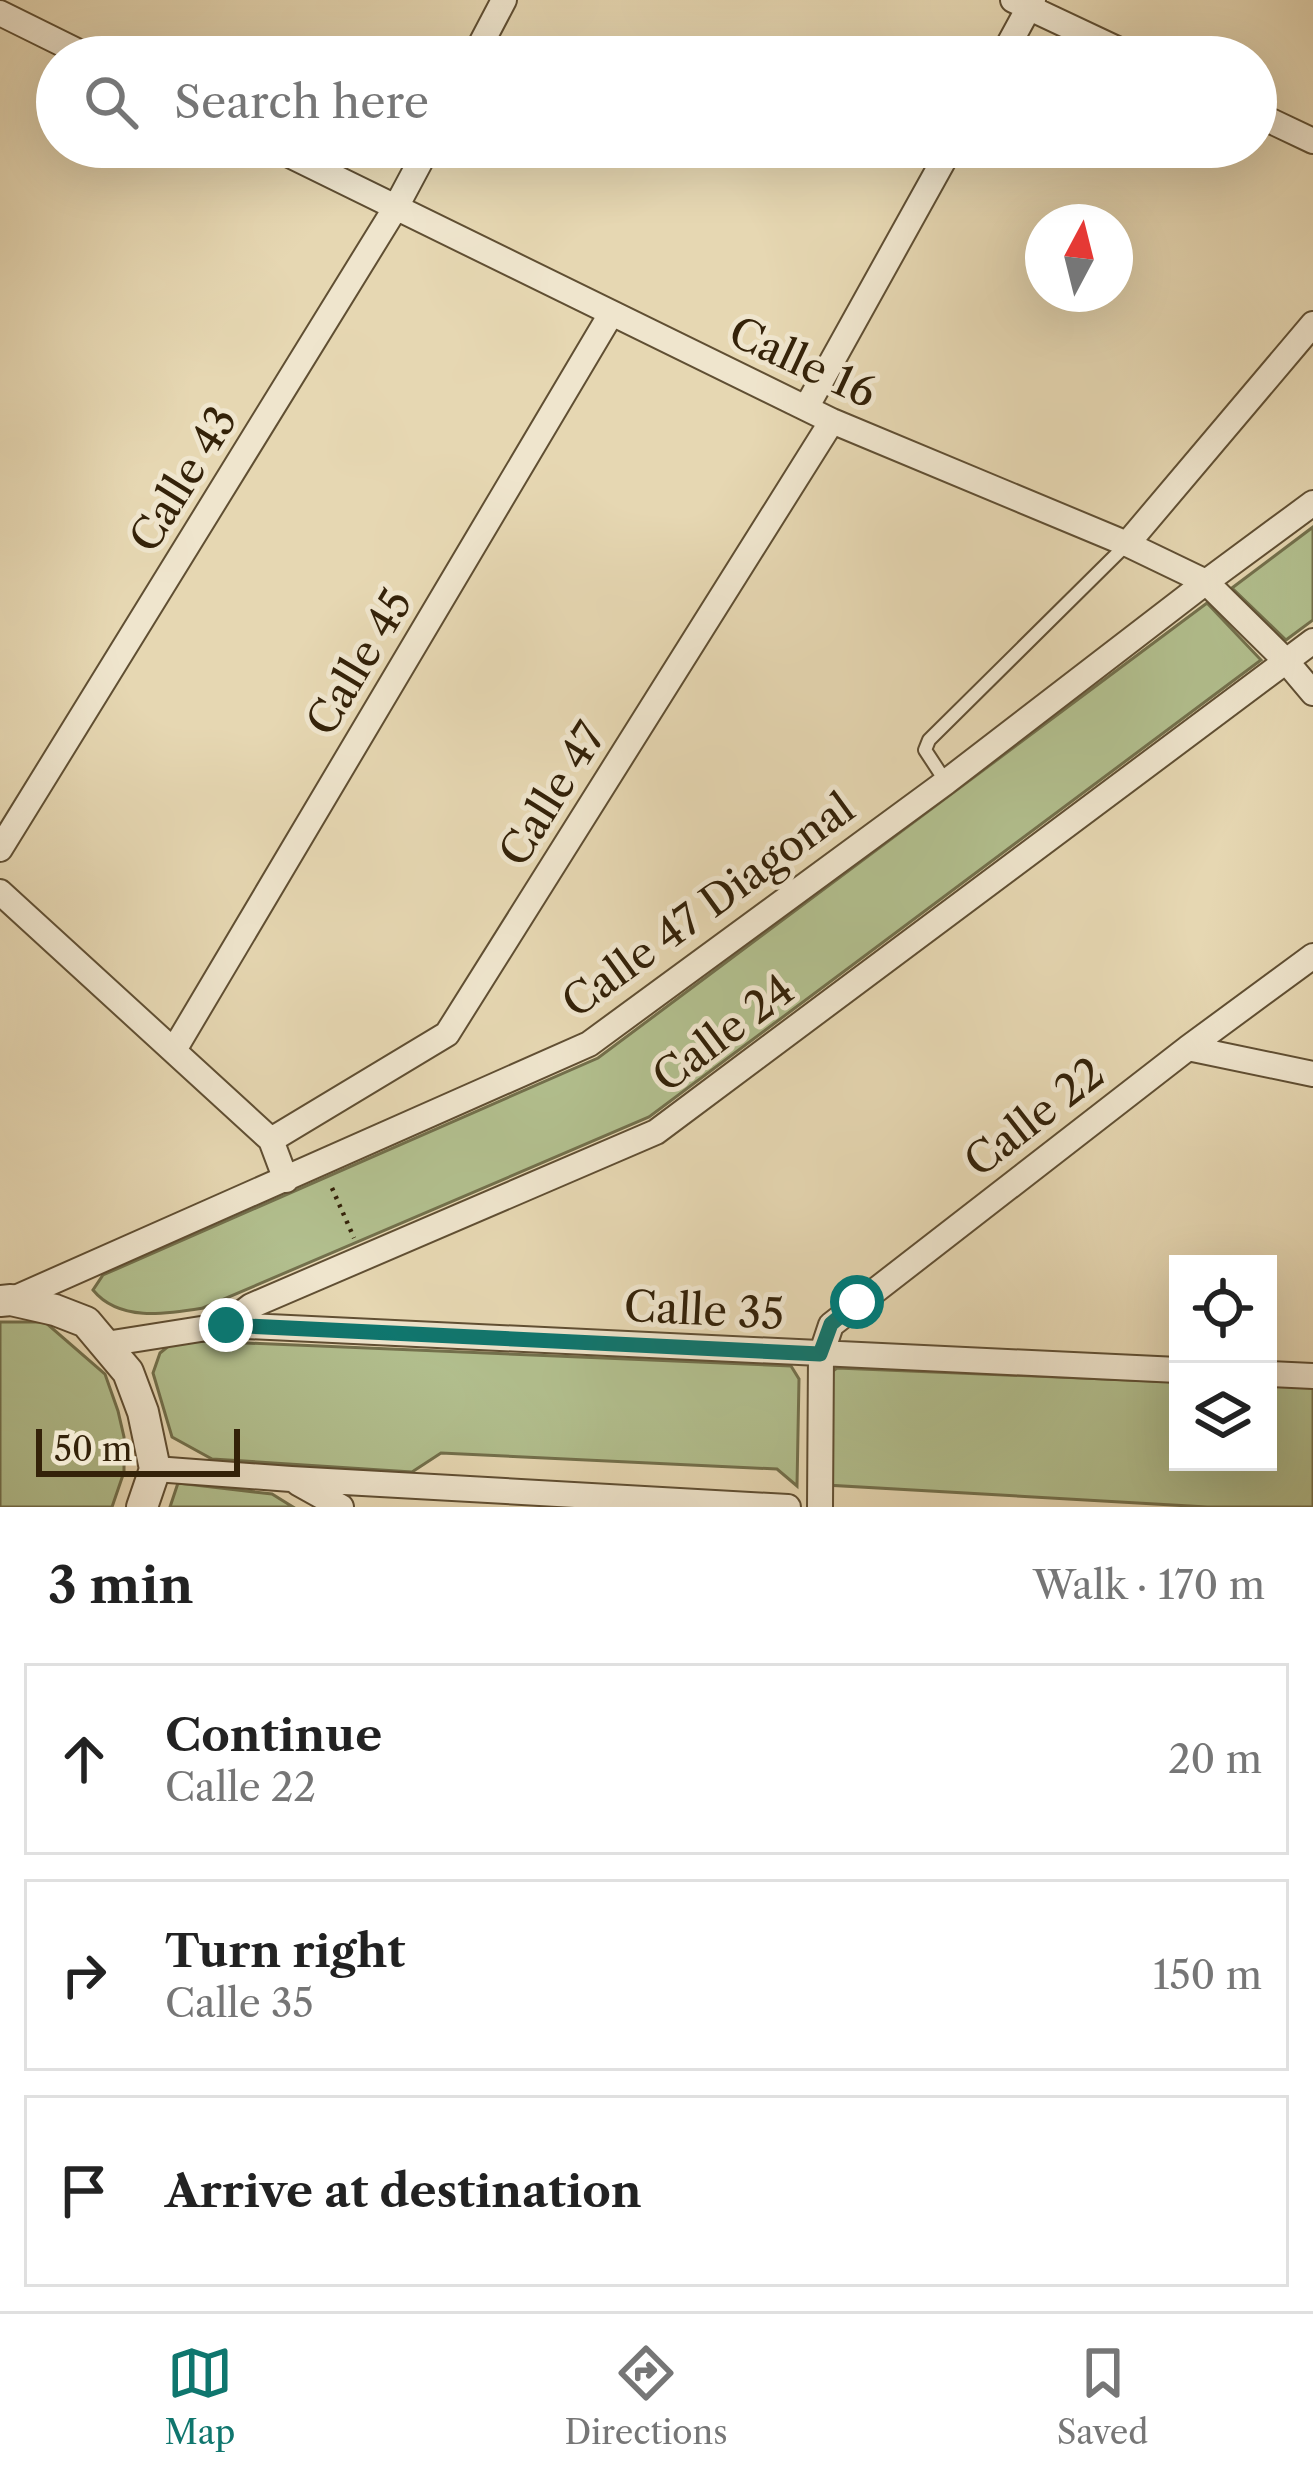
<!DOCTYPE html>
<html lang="en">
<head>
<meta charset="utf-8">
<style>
	:root { --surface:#fff; --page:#f6f6f6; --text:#222; --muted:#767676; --line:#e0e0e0; --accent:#0f766e }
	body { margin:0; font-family:"Libre Caslon Text",serif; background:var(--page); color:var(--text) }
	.controls { position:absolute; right:36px; bottom:36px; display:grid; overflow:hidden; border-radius:0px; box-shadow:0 12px 48px #0002 }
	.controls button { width:108px; height:108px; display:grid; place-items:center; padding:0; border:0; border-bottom:3px solid var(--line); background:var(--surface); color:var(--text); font:60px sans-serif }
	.compass { position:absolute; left:1025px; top:204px; width:108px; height:108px; border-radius:50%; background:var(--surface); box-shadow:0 12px 48px #0002; rotate:7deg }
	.scale { position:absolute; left:36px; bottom:30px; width:204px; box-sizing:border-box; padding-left:12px; border:6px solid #342209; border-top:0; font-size:33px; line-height:42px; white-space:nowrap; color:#342209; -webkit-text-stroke:9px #efe5cd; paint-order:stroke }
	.stop { position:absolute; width:36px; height:36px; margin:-27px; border:9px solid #0f766e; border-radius:50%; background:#fff }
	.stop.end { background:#0f766e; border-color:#fff; box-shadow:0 3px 12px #0008 }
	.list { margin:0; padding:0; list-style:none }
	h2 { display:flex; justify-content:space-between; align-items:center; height:156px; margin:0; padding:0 48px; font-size:51px }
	h2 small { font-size:39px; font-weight:400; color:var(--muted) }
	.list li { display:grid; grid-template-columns:78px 1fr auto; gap:36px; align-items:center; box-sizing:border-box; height:192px; margin:0 24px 24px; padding:0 24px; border:3px solid var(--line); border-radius:0px }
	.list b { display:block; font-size:45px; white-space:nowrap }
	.list p { margin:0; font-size:39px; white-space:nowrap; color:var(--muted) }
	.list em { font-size:39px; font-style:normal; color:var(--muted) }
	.icon { flex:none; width:66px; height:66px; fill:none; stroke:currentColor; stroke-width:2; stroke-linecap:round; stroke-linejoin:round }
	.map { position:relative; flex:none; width:1313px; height:1507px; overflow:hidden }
	.search { position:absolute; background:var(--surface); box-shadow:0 12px 48px #0002; left:36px; right:36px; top:36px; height:132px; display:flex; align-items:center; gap:30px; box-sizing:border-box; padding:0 42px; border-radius:66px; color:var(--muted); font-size:45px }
	.sheet { height:804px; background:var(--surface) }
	nav { display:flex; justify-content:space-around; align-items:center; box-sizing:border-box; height:168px; border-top:3px solid var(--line); background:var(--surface); font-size:33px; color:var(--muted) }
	nav a { display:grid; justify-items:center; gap:6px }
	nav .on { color:var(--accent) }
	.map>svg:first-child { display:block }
</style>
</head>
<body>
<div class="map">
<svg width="1313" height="1507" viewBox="0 0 1313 1507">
	<rect width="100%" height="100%" fill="#e6d7b2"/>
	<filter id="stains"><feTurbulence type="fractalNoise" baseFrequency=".00167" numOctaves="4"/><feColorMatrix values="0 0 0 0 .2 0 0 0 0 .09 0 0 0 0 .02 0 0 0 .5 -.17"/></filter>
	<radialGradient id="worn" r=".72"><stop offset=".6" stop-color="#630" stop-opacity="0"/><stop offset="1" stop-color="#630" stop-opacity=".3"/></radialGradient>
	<path fill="#b2bf8e" stroke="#73704c" stroke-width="3" d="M1313,527V620L1286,640L1232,588Z
		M1207,603L1261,660L649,1117L203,1308C166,1314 119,1322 93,1290L103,1275L598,1058Z
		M0,1322H45L105,1374L118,1411L124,1437V1472L112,1507H0Z
		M176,1340L791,1366L799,1379L797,1486L777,1469L441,1453L412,1472L212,1459L172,1437L153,1373L160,1353Z
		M837,1368L1178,1382V1462H1268V1385L1313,1387V1507H1207L826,1485V1376Z
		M178,1483L272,1494L293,1507H170Z"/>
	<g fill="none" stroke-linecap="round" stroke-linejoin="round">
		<defs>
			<path id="service" d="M946,782L925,750L929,740L1127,544"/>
			<path id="minor" d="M1013,0L1134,57
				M0,13L89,57
				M474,57L504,0
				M1002,57L1033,0
				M1256,114L1313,141
				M273,147L832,421L1127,544L1206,582L1286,661L1313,693
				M806,408L951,147
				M1127,544L1313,324
				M0,849L396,207L428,147
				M0,892L271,1140L286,1180
				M1188,1048L1313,1074
				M174,1050L611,314
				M271,1140L447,1034L832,421
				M11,1300L589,1044L946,782L1206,582L1313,503
				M226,1325L1178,1370
				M106,1344L226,1325L251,1306L656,1132L1313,641
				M1268,1374L1313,1376
				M155,1469L291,1479L788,1507
				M298,1483L341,1507
				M820,1507L821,1355L831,1325L1188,1048L1313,956"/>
			<path id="tertiary" d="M0,1301L11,1300L55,1310L86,1322L128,1372L143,1412L155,1469L142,1507"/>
		</defs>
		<use href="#service" stroke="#604f33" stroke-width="16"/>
		<use href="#minor" stroke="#604f33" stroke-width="28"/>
		<use href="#tertiary" stroke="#604f33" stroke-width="34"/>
		<path stroke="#342209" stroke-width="4.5" stroke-dasharray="3 6" stroke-linecap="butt" d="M332,1188L354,1238"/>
		<use href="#service" stroke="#efe5cd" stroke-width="12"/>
		<use href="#minor" stroke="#efe5cd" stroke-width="24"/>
		<use href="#tertiary" stroke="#efe5cd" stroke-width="30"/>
	</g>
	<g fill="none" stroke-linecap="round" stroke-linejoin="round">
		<path stroke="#0f766e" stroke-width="15" d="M226,1325L820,1354L831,1324L857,1302"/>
	</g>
	<g text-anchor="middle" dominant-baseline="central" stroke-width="10" stroke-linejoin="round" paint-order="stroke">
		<g font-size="42" fill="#342209" stroke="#efe5cd">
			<text transform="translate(803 362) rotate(25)">Calle 16</text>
			<text transform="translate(183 479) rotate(-58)">Calle 43</text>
			<text transform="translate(359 662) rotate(-59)">Calle 45</text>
			<text transform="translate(552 794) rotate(-58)">Calle 47</text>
			<text transform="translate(708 905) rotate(-36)">Calle 47 Diagonal</text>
			<text transform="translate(723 1033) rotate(-37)">Calle 24</text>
			<text transform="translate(1034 1117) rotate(-38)">Calle 22</text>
			<text transform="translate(704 1310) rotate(3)">Calle 35</text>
		</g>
	</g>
	<rect width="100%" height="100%" filter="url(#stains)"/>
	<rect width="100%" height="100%" fill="url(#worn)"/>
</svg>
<div class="controls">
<button><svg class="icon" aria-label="locate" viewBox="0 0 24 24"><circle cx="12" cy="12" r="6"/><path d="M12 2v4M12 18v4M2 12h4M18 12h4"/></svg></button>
<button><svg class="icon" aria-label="layers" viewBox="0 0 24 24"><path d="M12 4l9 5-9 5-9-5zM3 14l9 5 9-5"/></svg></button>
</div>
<svg class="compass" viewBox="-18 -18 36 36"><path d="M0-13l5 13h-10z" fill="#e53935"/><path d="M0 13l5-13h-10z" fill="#767676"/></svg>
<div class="scale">50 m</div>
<div class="stop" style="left:857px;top:1302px"></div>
<div class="stop end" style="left:226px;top:1325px"></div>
<div class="search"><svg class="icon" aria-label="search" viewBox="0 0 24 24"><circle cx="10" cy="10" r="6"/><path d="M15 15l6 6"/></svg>Search here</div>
</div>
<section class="sheet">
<h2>3 min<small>Walk · 170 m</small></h2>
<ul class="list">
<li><svg class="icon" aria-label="ahead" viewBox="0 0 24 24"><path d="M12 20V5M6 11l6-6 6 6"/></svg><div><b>Continue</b><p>Calle 22</p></div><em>20 m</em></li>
<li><svg class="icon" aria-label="right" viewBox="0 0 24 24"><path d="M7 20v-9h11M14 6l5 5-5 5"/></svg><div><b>Turn right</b><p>Calle 35</p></div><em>150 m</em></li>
<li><svg class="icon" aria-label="arrive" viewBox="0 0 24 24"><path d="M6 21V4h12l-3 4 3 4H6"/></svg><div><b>Arrive at destination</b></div></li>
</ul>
</section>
<nav>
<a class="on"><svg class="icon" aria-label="map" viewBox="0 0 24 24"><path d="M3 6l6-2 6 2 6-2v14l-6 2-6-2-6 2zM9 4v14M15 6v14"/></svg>Map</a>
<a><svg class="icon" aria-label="directions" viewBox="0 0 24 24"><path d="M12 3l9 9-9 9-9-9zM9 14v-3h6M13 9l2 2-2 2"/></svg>Directions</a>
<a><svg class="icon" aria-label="saved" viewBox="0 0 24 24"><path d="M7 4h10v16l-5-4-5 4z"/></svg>Saved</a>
</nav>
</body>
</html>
